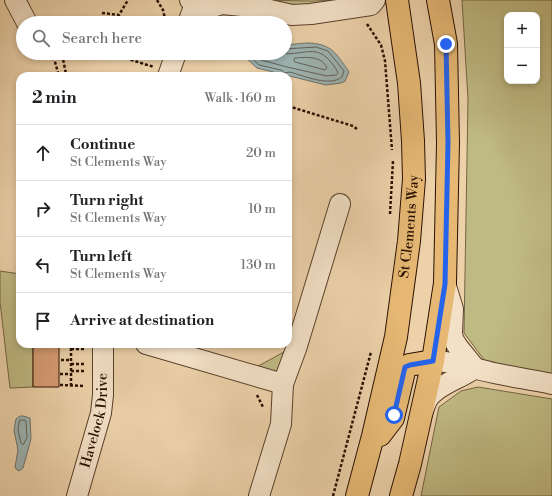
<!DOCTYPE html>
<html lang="en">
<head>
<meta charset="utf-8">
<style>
	:root { --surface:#fff; --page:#f6f6f6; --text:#202124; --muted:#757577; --line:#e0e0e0 }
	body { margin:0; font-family:"Libre Bodoni",serif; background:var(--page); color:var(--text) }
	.controls { position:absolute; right:12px; top:12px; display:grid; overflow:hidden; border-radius:8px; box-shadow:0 2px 6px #0003 }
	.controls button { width:36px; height:36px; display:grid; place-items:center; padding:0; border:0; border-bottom:1px solid var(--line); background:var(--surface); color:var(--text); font:20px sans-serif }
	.stop { position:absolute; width:12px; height:12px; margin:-9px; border:3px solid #2563eb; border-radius:50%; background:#fff }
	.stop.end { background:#2563eb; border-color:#fff; box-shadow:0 1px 4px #0008 }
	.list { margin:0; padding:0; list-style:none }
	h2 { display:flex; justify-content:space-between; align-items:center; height:52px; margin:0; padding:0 16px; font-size:17px }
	h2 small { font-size:13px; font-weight:400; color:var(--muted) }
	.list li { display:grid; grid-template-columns:26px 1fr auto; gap:12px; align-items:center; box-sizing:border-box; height:56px; padding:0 16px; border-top:1px solid var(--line) }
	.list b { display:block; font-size:15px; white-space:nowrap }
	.list p { margin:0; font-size:13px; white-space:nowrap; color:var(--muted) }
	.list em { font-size:13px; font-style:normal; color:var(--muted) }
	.icon { flex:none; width:22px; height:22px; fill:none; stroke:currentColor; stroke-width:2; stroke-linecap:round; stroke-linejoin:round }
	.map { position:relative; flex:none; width:552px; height:496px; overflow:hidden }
	.search { position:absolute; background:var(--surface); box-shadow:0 2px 6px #0003; left:16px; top:16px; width:276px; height:44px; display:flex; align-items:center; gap:10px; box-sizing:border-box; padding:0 14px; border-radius:22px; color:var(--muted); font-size:15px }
	.panel { position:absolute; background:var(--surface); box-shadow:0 2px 6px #0003; left:16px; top:72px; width:276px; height:276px; border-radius:12px }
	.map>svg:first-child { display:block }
</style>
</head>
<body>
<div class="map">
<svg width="552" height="496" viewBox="0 0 552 496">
	<rect width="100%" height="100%" fill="#ecd1a9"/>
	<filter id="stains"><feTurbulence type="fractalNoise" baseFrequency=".005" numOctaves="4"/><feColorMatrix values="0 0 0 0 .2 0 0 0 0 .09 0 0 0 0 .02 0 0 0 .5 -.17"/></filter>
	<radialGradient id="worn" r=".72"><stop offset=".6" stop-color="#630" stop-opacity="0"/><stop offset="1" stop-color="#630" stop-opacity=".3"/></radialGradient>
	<path fill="#bfb983" stroke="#746442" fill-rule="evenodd" d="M246,0L313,1L340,0L320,8Z
		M462,0H552V375L498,365L485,361L464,333L468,99ZM507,15H537V81H507Z
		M236,11L298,20L277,23H205L218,15Z
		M0,271L20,274V344H33V387L10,388L0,302Z
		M291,348L278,371L274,373L253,369Z
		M478,387L552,399V496H421L439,407L461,391Z"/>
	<path fill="#9db4b3" stroke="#6e726b" d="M306,43C331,43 336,53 349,72L345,81L341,83L326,85L257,68L242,54L285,53V45Z
		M23,416L30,418L31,439L23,468L19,471L16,469L15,467L18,450L14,430L16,419L20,416Z"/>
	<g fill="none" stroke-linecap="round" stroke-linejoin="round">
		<path stroke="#62625a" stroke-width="1" d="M247,53L259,65L281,70L285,73L290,72C304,76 330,87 342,77L344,71L328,51L316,47L285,49
			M254,53L261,60L287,67L327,76L336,75L338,73C337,69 333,65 330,61C315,43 299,57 282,53
			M295,58C307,57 322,56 327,68L325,70L295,62L294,60Z
			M20,420H25L26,422L27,438L23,445L21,443L18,430Z"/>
	</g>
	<path fill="#d79d75" stroke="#281000" d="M33,344H59V387H33Z"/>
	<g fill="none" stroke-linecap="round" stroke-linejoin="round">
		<defs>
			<g id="minor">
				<path d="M15,0L27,23"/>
				<path d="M190,0C202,10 215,9 228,0"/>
				<path d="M222,4L261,8L292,15L311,14L371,5L375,0"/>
				<path d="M188,23L195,4"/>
				<path d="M168,76L176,53"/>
				<path d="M445,283L453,309L452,333L453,339L458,347L475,368"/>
				<path d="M146,344L283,384"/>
				<path d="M433,361C454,361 474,369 494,373C513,377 533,380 552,384"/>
				<path d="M423,411C425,405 427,398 432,394C444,382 462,378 475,368"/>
				<path id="s1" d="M77,496L101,413L103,395V344"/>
				<path d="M259,496L281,424L283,384L296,349L340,204"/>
			</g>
			<g id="major">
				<path d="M380,435L393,418L405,367L409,365L433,361"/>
				<path id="s2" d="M357,496L373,436L396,337L409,241L414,179L413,141L409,83L397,0"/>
				<path d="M401,496L410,464L433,361L445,283L448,143L446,44L438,0"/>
			</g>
		</defs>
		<use href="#minor" stroke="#59402a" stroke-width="22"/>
		<use href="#major" stroke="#281000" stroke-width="24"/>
		<path stroke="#281000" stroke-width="2.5" stroke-dasharray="3 2" stroke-linecap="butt" d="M157,0L163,10L166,23
			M102,13L119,15L128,0
			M367,24L381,45L385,61L392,150
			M50,53L55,62L59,76
			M120,53L121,58H125L154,67
			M69,76L66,74L63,59L87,53
			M288,106L353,126L357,129
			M390,214L393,161
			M71,344L85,345
			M61,346H71
			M71,349H85
			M61,360H71
			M71,364H85
			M71,371H86
			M60,374H71
			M60,385L85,386
			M71,386V344
			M257,395L263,407
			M333,496L371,352"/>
		<use href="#minor" stroke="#f3e1c7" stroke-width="20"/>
		<use href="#major" stroke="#e6b874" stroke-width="22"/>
	</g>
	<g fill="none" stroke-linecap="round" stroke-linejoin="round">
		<path stroke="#2563eb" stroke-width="5" d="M394,415L405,367L410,365L433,361L445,284L448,143L446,44"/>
	</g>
	<g text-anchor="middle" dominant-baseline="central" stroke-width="3" stroke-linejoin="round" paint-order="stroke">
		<g font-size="14" fill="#281000" stroke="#f3e1c7">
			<text stroke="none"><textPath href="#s2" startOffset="275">St Clements Way</textPath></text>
			<text stroke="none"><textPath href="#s1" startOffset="78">Havelock Drive</textPath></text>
		</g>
	</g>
	<rect width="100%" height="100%" filter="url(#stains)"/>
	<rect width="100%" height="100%" fill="url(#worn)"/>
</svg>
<div class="controls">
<button>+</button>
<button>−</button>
</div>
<div class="stop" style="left:394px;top:415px"></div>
<div class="stop end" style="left:446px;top:44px"></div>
<div class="search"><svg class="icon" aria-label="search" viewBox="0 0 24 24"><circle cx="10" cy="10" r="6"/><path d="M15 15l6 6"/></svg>Search here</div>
<section class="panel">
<h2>2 min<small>Walk · 160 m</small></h2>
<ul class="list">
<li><svg class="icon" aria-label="ahead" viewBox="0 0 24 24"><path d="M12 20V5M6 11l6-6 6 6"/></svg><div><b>Continue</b><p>St Clements Way</p></div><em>20 m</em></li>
<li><svg class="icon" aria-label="right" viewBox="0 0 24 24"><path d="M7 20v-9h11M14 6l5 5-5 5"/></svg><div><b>Turn right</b><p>St Clements Way</p></div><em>10 m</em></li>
<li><svg class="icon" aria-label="left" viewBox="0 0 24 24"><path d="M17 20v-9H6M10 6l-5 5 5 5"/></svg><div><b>Turn left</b><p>St Clements Way</p></div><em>130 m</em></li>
<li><svg class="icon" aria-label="arrive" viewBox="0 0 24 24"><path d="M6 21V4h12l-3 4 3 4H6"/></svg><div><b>Arrive at destination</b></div></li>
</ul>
</section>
</div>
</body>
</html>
